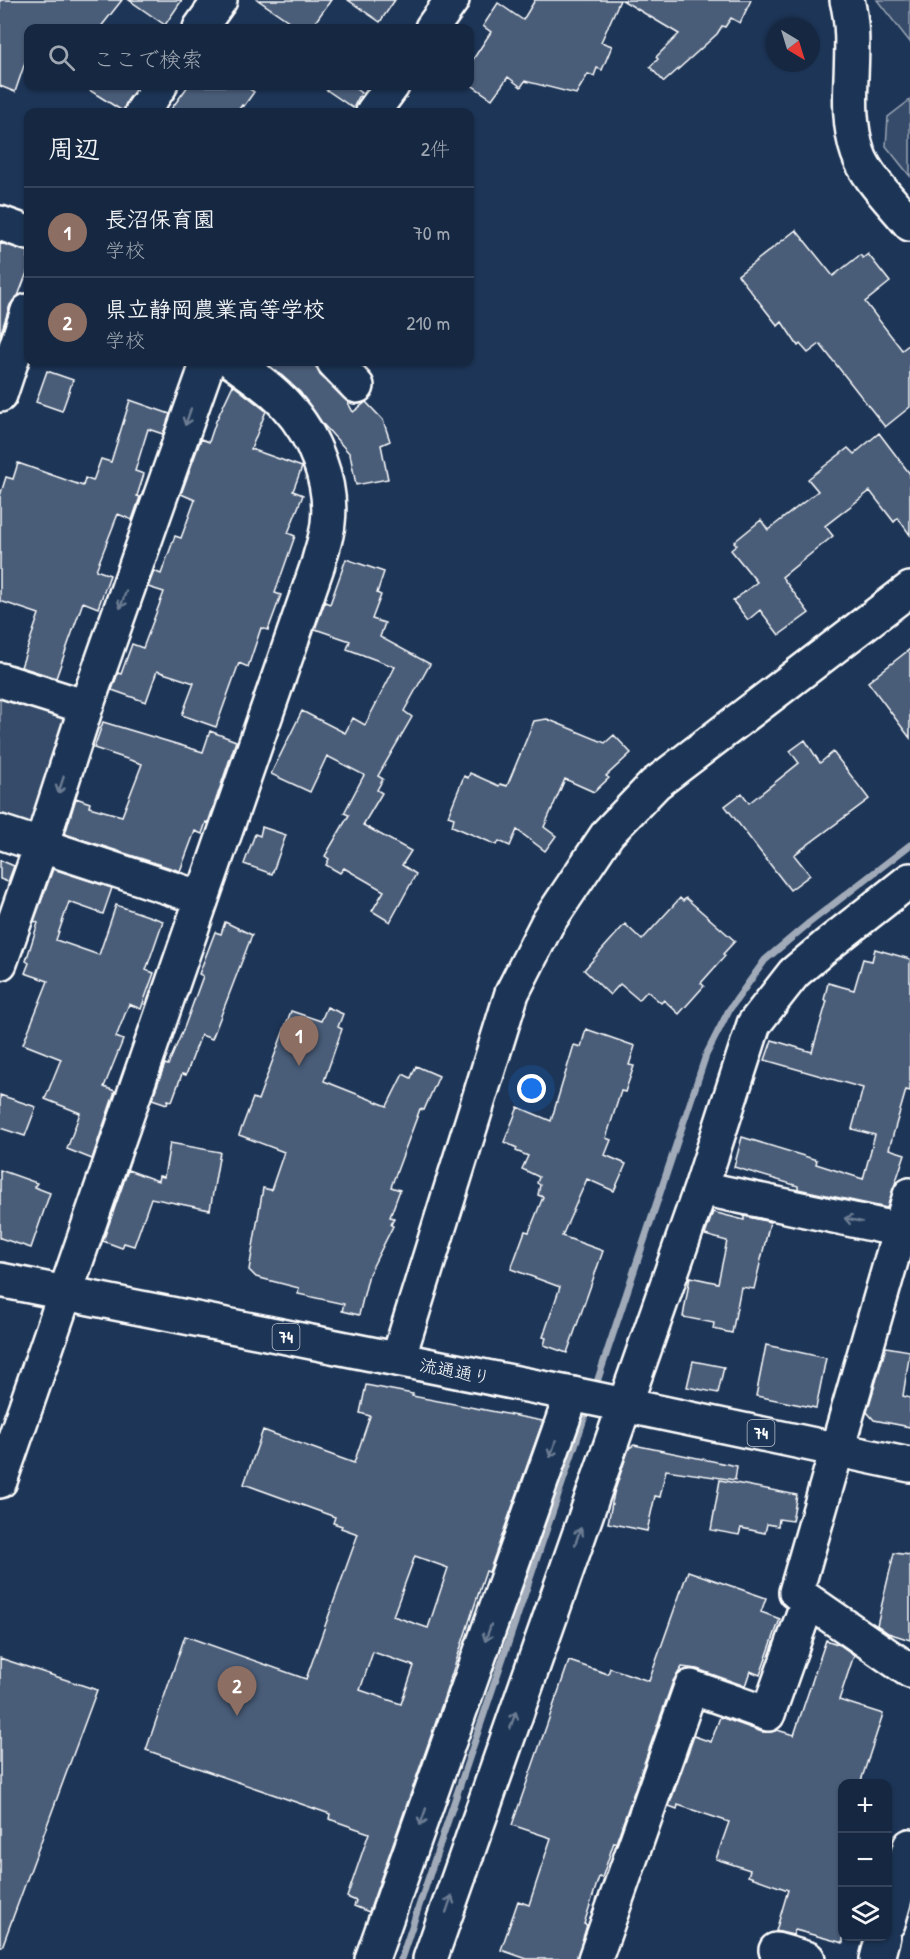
<!DOCTYPE html>
<html lang="ja">
<head>
<meta charset="utf-8">
<style>
	:root { --surface:#162841; --page:#1f3048; --text:#f1f3f6; --muted:#9ea6b1; --line:#35445a; --accent:#95b2f1 }
	body { margin:0; font-family:"Patrick Hand","Klee One",sans-serif; background:var(--page); color:var(--text) }
	.controls { position:absolute; right:18px; bottom:18px; display:grid; overflow:hidden; border-radius:12px; box-shadow:0 2px 4px #0004 }
	.controls button { width:54px; height:54px; display:grid; place-items:center; padding:0; border:0; border-bottom:2px solid var(--line); background:var(--surface); color:var(--text); font:30px sans-serif }
	.compass { position:absolute; left:766px; top:18px; width:54px; height:54px; border-radius:50%; background:var(--surface); box-shadow:0 2px 4px #0004; rotate:142deg }
	.you { position:absolute; left:532px; top:1089px; width:21px; height:21px; margin:-15px; border:4px solid #fff; border-radius:50%; background:#1a73e8; box-shadow:0 0 0 9px #1a73e833 }
	.badge { display:grid; place-items:center; width:39px; height:39px; border-radius:50%; background:var(--accent); color:#fff; font-size:20px; font-weight:700 }
	.pin { position:absolute; translate:-50% -50px; filter:drop-shadow(0 2px 3px #0008) }
	.pin::after { content:''; position:absolute; top:32px; width:21px; height:18px; background:inherit; clip-path:polygon(0 0,100% 0,50% 100%) }
	.list { margin:0; padding:0; list-style:none }
	h2 { display:flex; justify-content:space-between; align-items:center; height:78px; margin:0; padding:0 24px; font-size:26px }
	h2 small { font-size:20px; font-weight:400; color:var(--muted) }
	.list li { display:grid; grid-template-columns:39px 1fr auto; gap:18px; align-items:center; box-sizing:border-box; height:90px; padding:0 24px; border-top:2px solid var(--line) }
	.list b { display:block; font-size:22px; white-space:nowrap }
	.list p { margin:0; font-size:20px; white-space:nowrap; color:var(--muted) }
	.list em { font-size:20px; font-style:normal; color:var(--muted) }
	.icon { flex:none; width:33px; height:33px; fill:none; stroke:currentColor; stroke-width:2; stroke-linecap:round; stroke-linejoin:round }
	.map { position:relative; flex:none; width:910px; height:1959px; overflow:hidden }
	.search { position:absolute; background:var(--surface); box-shadow:0 2px 4px #0004; left:24px; top:24px; width:450px; height:66px; display:flex; align-items:center; gap:15px; box-sizing:border-box; padding:0 21px; border-radius:12px; color:var(--muted); font-size:22px }
	.panel { position:absolute; background:var(--surface); box-shadow:0 2px 4px #0004; left:24px; top:108px; width:450px; height:258px; border-radius:12px }
	.map>svg:first-child { display:block }
</style>
</head>
<body>
<div class="map">
<svg width="910" height="1959" viewBox="0 0 910 1959">
	<rect width="100%" height="100%" fill="#1d3557"/>
	<filter id="ink" filterUnits="userSpaceOnUse"><feTurbulence type="fractalNoise" baseFrequency=".0167" numOctaves="2"/><feDisplacementMap in="SourceGraphic" scale="12" xChannelSelector="R" yChannelSelector="G"/><feConvolveMatrix kernelMatrix="1 2 1 2 8 2 1 2 1" color-interpolation-filters="sRGB"/></filter>
	<g filter="url(#ink)">
		<path fill="#364b69" stroke="#9aa5b4" stroke-width="1.5" d="M877,0H910V42Z
			M910,100V176L886,146L888,117Z
			M0,688L67,711L39,819L27,825L0,816Z"/>
		<g fill="none" stroke-linecap="round" stroke-linejoin="round">
			<path stroke="#a0aab8" stroke-width="7" d="M594,1391L706,1055L729,1010L765,960L809,923L910,845
				M401,1959L588,1407"/>
		</g>
		<path fill="#4a5d79" stroke="#fff" stroke-width="1.5" fill-rule="evenodd" d="M0,0H122L100,28H28V54L15,92L0,86Z
			M129,0H182L165,25Z
			M258,0H331L311,28H299Z
			M348,0H395L380,22Z
			M535,0H620L601,42L612,46L602,70L597,68L594,76L588,74L576,94L525,81L521,87L508,77L492,99L470,84V64L491,32L483,26L498,3L523,20Z
			M622,0H751L740,23L731,18L725,27L722,26L717,34L664,82L650,67L658,59L656,57L679,34Z
			M83,86H138L127,101L124,112Z
			M188,86H245L254,92L244,106L242,105L237,112H169Z
			M321,86H352L361,93L353,108Z
			M796,230L833,276L860,255L863,258L868,254L890,282L865,302L902,350L910,344V407L885,427L820,344L808,353L800,344L798,346L782,322L778,326L738,275Z
			M0,243L28,251V270L18,296L10,305L0,336Z
			M265,362H316V367L320,375L347,401L353,412L366,402L383,420L390,441L381,445L388,479L356,485L350,454L322,423L300,392Z
			M47,371L73,380L62,411L36,402Z
			M233,385L266,411L251,449L302,467L293,491L303,495L288,533L295,536L275,593L281,595L268,630L261,628L248,667L239,663L216,727L182,715L194,683L157,671L146,702L112,690L118,673L121,674L132,644L143,648L164,592L148,587L154,571L161,574L175,536L181,538L195,500L181,494L201,439L209,442L216,421Z
			M130,400L170,414L163,434L148,429L135,471L144,474L137,496L140,497L132,520L118,514L96,570L110,575L98,608L83,602L56,678L21,667L39,614L0,601V496L6,477L13,479L18,463L83,486L85,478L93,481L101,459L111,462Z
			M879,433L910,474V535L898,518L894,522L870,491L825,526L833,536L782,577L809,613L779,635L760,610L748,620L733,601L757,582L731,550L737,545L734,542L761,520L768,530L818,491L808,479L848,448L854,454Z
			M346,559L384,572L377,593L381,595L372,619L385,623L380,637L430,664L404,711L412,717L378,776L383,779L377,790L382,793L363,825L411,851L402,865L416,874L390,922L372,911L384,891L344,868L340,873L326,865L329,859L325,856L349,815L344,813L364,775L327,756L310,792L271,774L302,711L345,733L353,718L365,725L395,667L347,649L350,641L315,629L325,602L330,604Z
			M910,649V738L868,682Z
			M547,719L605,743L614,735L631,753L606,776L609,778L594,792L565,779L544,827L556,836L545,851L517,830L510,846L499,841L497,845L452,826L454,818L448,816L464,776L468,778L470,773L499,786L500,784L507,786L534,721Z
			M103,722L203,752L210,731L236,741L208,823L206,822L202,834L195,831L180,871L65,834L76,798L90,803L89,807L122,816L142,764L94,748Z
			M805,740L820,763L833,752L869,799L794,855L810,875L790,890L725,806L742,793L749,803L799,763L790,751Z
			M262,827L286,835L272,874L244,864L255,834L260,836Z
			M0,860L14,866L8,882L0,879Z
			M53,869L112,888L103,914L69,902L56,940L99,955L116,905L163,921L146,970L154,973L141,1009L129,1004L116,1037L123,1040L104,1087L115,1091L92,1159L67,1149L80,1113L45,1099L61,1059L23,1044L48,981L25,973L29,963L26,961L38,923L34,921Z
			M680,898L683,901L686,898L735,941L723,954L725,956L701,983L704,986L679,1014L664,1000L661,1003L647,991L639,1000L620,984L610,995L584,970L625,924L642,940Z
			M225,922L252,935L212,1039L201,1035L186,1075L182,1074L172,1101L168,1100L167,1104L152,1099L165,1064L168,1065L184,1028L203,976L199,974L215,932L221,934Z
			M875,949L910,959V1091L906,1090L889,1149L905,1154L887,1208L798,1189V1186L734,1167L742,1137L817,1160L816,1164L863,1179L875,1135L852,1129L863,1088L765,1060L772,1040L812,1052L827,1001L824,1000L828,983L854,990L863,959L872,961Z
			M327,1007L343,1014L338,1027L342,1029L324,1081L387,1106L403,1074L411,1078L416,1066L439,1076L424,1110L420,1109L391,1187L400,1190L390,1217L394,1218L391,1225L393,1226L369,1274L359,1315L342,1311L344,1304L298,1294L299,1288L256,1277L249,1270L263,1188L271,1190L284,1152L239,1135L253,1098L258,1100L291,1011L321,1021Z
			M586,1029L635,1046L629,1065L634,1066L625,1092L621,1091L606,1138L611,1140L605,1155L626,1164L614,1191L587,1179L562,1236L603,1251L567,1353L544,1345L546,1338L543,1337L560,1287L511,1269L525,1231L529,1232L543,1197L538,1195L540,1185L537,1183L539,1177L522,1169L528,1156L516,1151L517,1148L504,1142L518,1107L551,1121L574,1045L581,1047Z
			M0,1095L36,1107L25,1136L0,1128Z
			M170,1143L220,1152L210,1210L151,1198L134,1246L124,1243L122,1248L103,1241L128,1170L158,1181L159,1176L164,1177Z
			M0,1170L37,1183L34,1187L50,1193L31,1248L0,1238Z
			M713,1212L744,1220V1216L770,1222L754,1289L741,1287L732,1333L713,1329L714,1323L683,1317L690,1277L718,1283L727,1241L705,1235Z
			M766,1345L826,1358L816,1408L756,1396Z
			M886,1347L910,1351L903,1396L910,1398V1427L874,1420L867,1412Z
			M693,1361L724,1367L718,1393L687,1387Z
			M366,1385L413,1394L412,1396L543,1421L489,1572L486,1571L438,1716L369,1912L354,1906L356,1901L347,1897L369,1833L329,1819L330,1814L146,1750L185,1636L306,1679L358,1534L341,1528L342,1526L333,1523L335,1517L244,1484L263,1430L354,1463L370,1416L360,1413ZM415,1556L448,1568L428,1628L393,1616ZM373,1652L414,1666L401,1704L360,1690Z
			M634,1445L737,1466L735,1480L666,1470L660,1497L655,1496L647,1531L608,1523L614,1493L629,1448Z
			M720,1480L797,1495L792,1521L779,1519L778,1526L767,1524L765,1533L741,1528L739,1535L711,1530Z
			M894,1553L910,1555V1640L888,1633L877,1625Z
			M688,1571L766,1598L761,1612L780,1619L760,1675L750,1671L745,1686L697,1669L682,1667L673,1681L616,1843L614,1842L602,1878L599,1877L584,1924L587,1925L577,1959H527L501,1950L518,1901L529,1905L551,1838L512,1825L569,1661L608,1674L610,1668L649,1681Z
			M826,1640L840,1645L854,1655L839,1700L883,1714L860,1784H843V1943L795,1930L793,1935L776,1931L788,1890L748,1876L750,1870L716,1859L729,1822L678,1805L677,1809L669,1806L694,1736L711,1742L720,1717L762,1732H771L777,1730L794,1735Z
			M0,1658L97,1690L2,1947H0Z"/>
		<g fill="none" stroke-linecap="round" stroke-linejoin="round">
			<defs>
				<path id="minor" d="M847,0C860,50 841,103 858,153C866,177 894,204 910,224
					M200,28L220,0
					M432,28L452,0
					M142,112L160,86
					M373,112L392,86
					M0,223L28,233
					M334,362L357,386
					M0,395L28,311
					M0,680L86,707
					M0,832L201,898
					M0,963L41,846L86,707L208,362
					M701,1188L910,1232
					M910,1195L796,1592L910,1671
					M398,1359L512,993L547,924L608,833L655,784L910,589
					M0,1481L318,564C321,551 327,537 328,523C333,483 314,435 286,405C271,388 251,375 233,362
					M888,1923L910,1846
					M776,1950L808,1959
					M372,1959L572,1394
					M430,1959L701,1188L754,1024L794,973L826,946L910,880
					M595,1959L691,1687L768,1714L808,1601
					M877,1959L883,1936"/>
				<path id="major" d="M0,1280L572,1394L910,1465"/>
			</defs>
			<use href="#minor" stroke="#fff" stroke-width="38"/>
			<use href="#major" stroke="#fff" stroke-width="38"/>
			<use href="#minor" stroke="#1d3557" stroke-width="33"/>
			<use href="#major" stroke="#1d3557" stroke-width="33"/>
		</g>
		<defs><path id="oneway-shaft" d="M-6 0H5M1.5-3L5.5 0L1.5 3" fill="none" stroke-width="1.6" stroke-linecap="round" stroke-linejoin="round" transform="scale(1.5)"/></defs>
		<g stroke="#6c7c92">
			<use href="#oneway-shaft" transform="translate(188 417) rotate(109)"/>
			<use href="#oneway-shaft" transform="translate(123 600) rotate(109)"/>
			<use href="#oneway-shaft" transform="translate(61 785) rotate(108)"/>
			<use href="#oneway-shaft" transform="translate(853 1220) rotate(-168)"/>
			<use href="#oneway-shaft" transform="translate(553 1449) rotate(109)"/>
			<use href="#oneway-shaft" transform="translate(578 1536) rotate(-71)"/>
			<use href="#oneway-shaft" transform="translate(488 1633) rotate(109)"/>
			<use href="#oneway-shaft" transform="translate(513 1720) rotate(-71)"/>
			<use href="#oneway-shaft" transform="translate(423 1817) rotate(109)"/>
			<use href="#oneway-shaft" transform="translate(449 1904) rotate(-71)"/>
		</g>
	</g>
	<g text-anchor="middle" dominant-baseline="central" stroke-width="4.5" stroke-linejoin="round" paint-order="stroke">
		<g fill="#1d3557" stroke="#bbc2cd" stroke-width="1.5">
			<rect x="272.5" y="1324" width="27" height="26" rx="4.5"/>
			<rect x="747.5" y="1420" width="27" height="26" rx="4.5"/>
		</g>
		<g font-size="16" font-weight="bold" fill="#fff">
			<text x="286" y="1337">74</text>
			<text x="761" y="1433">74</text>
		</g>
		<g font-size="18" fill="#fff" stroke="#1d3557">
			<text transform="translate(455 1371) rotate(11)">流通通り</text>
		</g>
	</g>
</svg>
<div class="controls">
<button>+</button>
<button>−</button>
<button><svg class="icon" aria-label="layers" viewBox="0 0 24 24"><path d="M12 4l9 5-9 5-9-5zM3 14l9 5 9-5"/></svg></button>
</div>
<svg class="compass" viewBox="-18 -18 36 36"><path d="M0-13l5 13h-10z" fill="#e53935"/><path d="M0 13l5-13h-10z" fill="#9ea6b1"/></svg>
<div class="you"></div>
<div class="pin badge" style="left:299px;top:1066px;background:#8d6e63">1</div>
<div class="pin badge" style="left:237px;top:1716px;background:#8d6e63">2</div>
<div class="search"><svg class="icon" aria-label="search" viewBox="0 0 24 24"><circle cx="10" cy="10" r="6"/><path d="M15 15l6 6"/></svg>ここで検索</div>
<section class="panel">
<h2>周辺<small>2件</small></h2>
<ul class="list">
<li><span class="badge" style="background:#8d6e63">1</span><div><b>長沼保育園</b><p>学校</p></div><em>70 m</em></li>
<li><span class="badge" style="background:#8d6e63">2</span><div><b>県立静岡農業高等学校</b><p>学校</p></div><em>210 m</em></li>
</ul>
</section>
</div>
</body>
</html>
